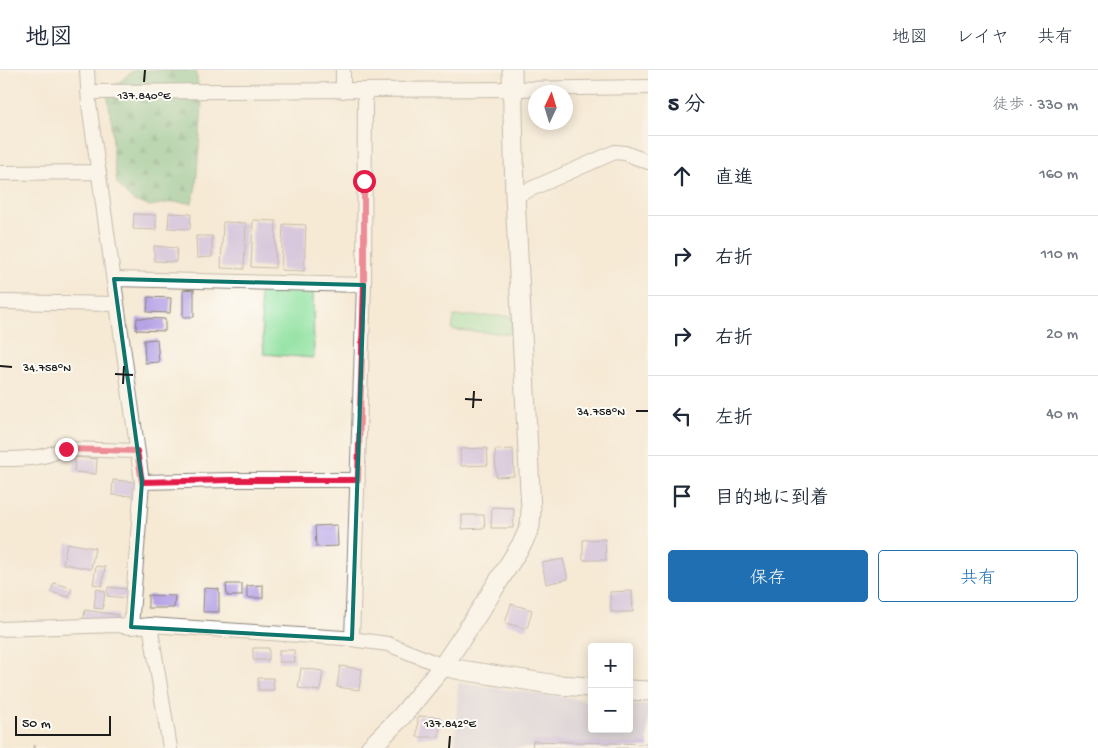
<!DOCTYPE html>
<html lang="ja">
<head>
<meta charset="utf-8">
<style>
	:root { --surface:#fff; --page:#f6f6f7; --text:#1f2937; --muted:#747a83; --line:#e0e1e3; --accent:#1f6fb2 }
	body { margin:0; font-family:"Gochi Hand","Klee One",sans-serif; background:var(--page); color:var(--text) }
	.controls { position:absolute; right:15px; bottom:15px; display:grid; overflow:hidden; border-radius:5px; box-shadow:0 2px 12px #0003 }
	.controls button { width:45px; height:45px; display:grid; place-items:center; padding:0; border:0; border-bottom:1px solid var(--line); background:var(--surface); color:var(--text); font:25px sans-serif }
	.compass { position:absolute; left:528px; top:15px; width:45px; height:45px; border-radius:50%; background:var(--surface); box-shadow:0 2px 12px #0003; rotate:4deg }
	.scale { position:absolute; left:15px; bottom:12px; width:96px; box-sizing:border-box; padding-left:5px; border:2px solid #1c1c1c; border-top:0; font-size:14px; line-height:18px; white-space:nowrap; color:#1c1c1c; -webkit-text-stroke:4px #fdfcf7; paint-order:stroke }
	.stop { position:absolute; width:15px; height:15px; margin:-11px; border:4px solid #e11d48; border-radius:50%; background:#fff }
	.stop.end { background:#e11d48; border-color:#fff; box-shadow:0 1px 5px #0008 }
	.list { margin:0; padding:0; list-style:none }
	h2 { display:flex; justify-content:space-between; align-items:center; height:65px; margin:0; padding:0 20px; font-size:21px }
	h2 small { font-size:16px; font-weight:400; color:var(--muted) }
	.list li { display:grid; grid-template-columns:32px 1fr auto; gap:15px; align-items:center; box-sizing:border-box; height:80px; padding:0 20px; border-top:1px solid var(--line) }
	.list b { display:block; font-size:19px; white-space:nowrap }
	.list em { font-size:16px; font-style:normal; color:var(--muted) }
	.actions { display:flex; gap:10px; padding:15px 20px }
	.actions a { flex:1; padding:11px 0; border:1px solid var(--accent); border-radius:5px; text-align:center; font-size:18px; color:var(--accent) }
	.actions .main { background:var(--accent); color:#fff }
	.icon { flex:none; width:28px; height:28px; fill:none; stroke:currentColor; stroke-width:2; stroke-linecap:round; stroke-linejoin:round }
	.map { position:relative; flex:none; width:648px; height:678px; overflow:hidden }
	header { display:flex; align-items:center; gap:30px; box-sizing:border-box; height:70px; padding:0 25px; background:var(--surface); border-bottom:1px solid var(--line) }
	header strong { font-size:24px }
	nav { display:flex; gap:28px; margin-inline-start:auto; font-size:18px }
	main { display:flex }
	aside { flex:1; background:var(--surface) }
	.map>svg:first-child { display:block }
</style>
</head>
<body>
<header>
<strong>地図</strong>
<nav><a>地図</a><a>レイヤ</a><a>共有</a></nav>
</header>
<main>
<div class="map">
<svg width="648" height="678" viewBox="0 0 648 678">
	<defs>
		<pattern id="forest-firs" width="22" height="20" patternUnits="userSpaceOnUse" patternTransform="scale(1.25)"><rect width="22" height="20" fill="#74bf86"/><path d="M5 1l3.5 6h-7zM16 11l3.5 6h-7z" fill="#5e9a6d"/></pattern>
	</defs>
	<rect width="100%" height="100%" fill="#fdfcf7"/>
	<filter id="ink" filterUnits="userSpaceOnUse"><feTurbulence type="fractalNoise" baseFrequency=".02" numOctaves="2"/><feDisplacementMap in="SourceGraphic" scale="10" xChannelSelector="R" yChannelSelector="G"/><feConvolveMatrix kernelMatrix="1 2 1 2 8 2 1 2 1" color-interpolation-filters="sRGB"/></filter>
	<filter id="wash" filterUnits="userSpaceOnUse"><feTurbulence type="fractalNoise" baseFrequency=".0096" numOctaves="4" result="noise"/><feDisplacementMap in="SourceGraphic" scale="20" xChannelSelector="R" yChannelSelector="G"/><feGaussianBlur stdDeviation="1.12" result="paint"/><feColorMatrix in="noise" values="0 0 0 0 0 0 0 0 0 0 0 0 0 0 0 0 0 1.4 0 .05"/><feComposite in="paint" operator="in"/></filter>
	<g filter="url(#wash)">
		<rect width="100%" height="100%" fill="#f6ead5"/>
		<path fill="#c3c1db" d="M458,613L592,631V659H629V635H648V678H455Z"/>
		<path fill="#90e1a0" stroke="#567e5e" d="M259,218H313L314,288L264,284Z
			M454,246H512V264L452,260Z"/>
		<path fill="url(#forest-firs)" stroke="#486e51" d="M134,0H195L196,2L202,36L200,66L196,116L192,133L173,132L150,136L133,131L117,114L113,85L112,54L107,22Z"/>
		<g id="blocks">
			<path fill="#b4a0e6" d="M169,143L191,144L190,159L168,158Z
				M134,144L156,145V160L133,159Z
				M253,150L276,151L275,198L251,197Z
				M223,152L246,153L244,199L221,198Z
				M283,154L306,155L304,201L281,200Z
				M196,166H212V187L197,188Z
				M154,176L177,178L176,192L154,191Z
				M194,219V247H183V220Z
				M148,227L171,228L170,243L147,242Z
				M137,248L165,249V261L136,260Z
				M157,269L159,292L145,293L144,270Z
				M487,378L488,395L461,396L460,379Z
				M513,379L514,406L496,407L495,380Z
				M75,387L97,389L96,404L74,402Z
				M113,410L136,412L135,426L112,425Z
				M492,437L514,438L513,458H491Z
				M462,445H484L485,458L462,459Z
				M337,455L338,476L316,477L315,456Z
				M605,469L606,490H583V470Z
				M67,473L95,478L91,499L63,494Z
				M563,489L568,509L546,514L542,493Z
				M96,496L105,497L102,516L93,514Z
				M54,513L72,518L69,527L51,522Z
				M226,514H242V526H227Z
				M263,515V528H247V516Z
				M108,517L127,519L126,528L107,526Z
				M204,518L219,519V542H203Z
				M96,519L105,521L103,539L94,538Z
				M632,521L633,542H611L610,522Z
				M148,525L175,526L174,538H148Z
				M511,534L532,540L527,559L505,553Z
				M85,540L118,545L117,555L83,551Z
				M253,578H269V590H253Z
				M279,580H294L295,592H279Z
				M340,596L362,599L359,620L337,617Z
				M301,598L323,601L320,621L298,618Z
				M258,608H273L274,620H258Z
				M418,646L440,647L439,667H417Z
				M533,671L648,674V678H532Z"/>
		</g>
	</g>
	<g filter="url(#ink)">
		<use href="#blocks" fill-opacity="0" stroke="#898378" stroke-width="1"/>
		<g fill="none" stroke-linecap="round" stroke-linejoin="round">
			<defs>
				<path id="street" d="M87,0L89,34L142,412L131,557
					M343,0V21
					M88,22L513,19L648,17
					M0,103L99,102
					M515,126L615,82L625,83L648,92
					M114,209L364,215
					M0,232L117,234
					M0,389C16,389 32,389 47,385C54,383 60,380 66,379L137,381
					M142,412L231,410H358
					M150,555L170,678
					M0,559L117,555L131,557L150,555L343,568L388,574L443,596
					M352,569L364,215L365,20"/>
				<path id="secondary" d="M443,596L461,600L557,615L592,617
					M629,620L648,621
					M370,678L401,647L443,596L483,536L523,472L530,456L531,440L515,126L512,0"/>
			</defs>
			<use href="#street" stroke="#898378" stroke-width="16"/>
			<use href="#secondary" stroke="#898378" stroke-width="21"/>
			<path stroke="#898378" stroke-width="2.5" stroke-dasharray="4 4" stroke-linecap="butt" d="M33,678L34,676L38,678"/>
			<use href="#street" stroke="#fff" stroke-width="14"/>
			<use href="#secondary" stroke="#fff" stroke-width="19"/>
		</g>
	</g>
	<g fill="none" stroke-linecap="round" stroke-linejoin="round" filter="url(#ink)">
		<path stroke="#e11d48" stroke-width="6" d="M66,379L137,381L142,412L231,410H358L364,215V111"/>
	</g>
	<path d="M0 0H648V678H0ZM114,209L364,215L352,569L131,557L142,412Z" fill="#f6ead5" fill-opacity=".55" fill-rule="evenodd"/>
	<path fill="none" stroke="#0f766e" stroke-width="4" stroke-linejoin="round" d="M114,209L364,215L352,569L131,557L142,412Z"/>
	<path fill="none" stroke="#1c1c1c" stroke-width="2" d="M144,12L145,0M0,296L12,297M115,304L133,305M123,314L124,296M465,329L482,330M473,338L474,321M636,341H648M449,678L450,666"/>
	<g font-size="12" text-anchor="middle" fill="#1c1c1c" stroke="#fdfcf7" stroke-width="4" stroke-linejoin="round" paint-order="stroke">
		<text x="144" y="29">137.840°E</text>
		<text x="47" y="301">34.758°N</text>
		<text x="601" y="345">34.758°N</text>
		<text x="450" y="657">137.842°E</text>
	</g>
</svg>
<div class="controls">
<button>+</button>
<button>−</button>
</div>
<svg class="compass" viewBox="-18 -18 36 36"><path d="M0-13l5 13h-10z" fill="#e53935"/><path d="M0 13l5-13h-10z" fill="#747a83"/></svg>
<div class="scale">50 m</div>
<div class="stop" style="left:364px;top:111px"></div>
<div class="stop end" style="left:66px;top:379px"></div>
</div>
<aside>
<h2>5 分<small>徒歩 · 330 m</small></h2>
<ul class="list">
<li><svg class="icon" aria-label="ahead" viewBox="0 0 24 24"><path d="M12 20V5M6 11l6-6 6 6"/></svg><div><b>直進</b></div><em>160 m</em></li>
<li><svg class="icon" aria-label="right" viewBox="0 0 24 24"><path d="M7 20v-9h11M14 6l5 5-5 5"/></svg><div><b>右折</b></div><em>110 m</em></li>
<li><svg class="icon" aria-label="right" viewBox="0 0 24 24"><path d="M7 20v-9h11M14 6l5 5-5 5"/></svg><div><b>右折</b></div><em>20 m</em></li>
<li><svg class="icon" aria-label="left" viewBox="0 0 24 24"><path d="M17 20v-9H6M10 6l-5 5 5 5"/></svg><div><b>左折</b></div><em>40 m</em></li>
<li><svg class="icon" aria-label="arrive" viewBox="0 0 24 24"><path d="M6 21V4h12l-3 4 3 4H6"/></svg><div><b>目的地に到着</b></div></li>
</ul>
<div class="actions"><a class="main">保存</a><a>共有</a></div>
</aside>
</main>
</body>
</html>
